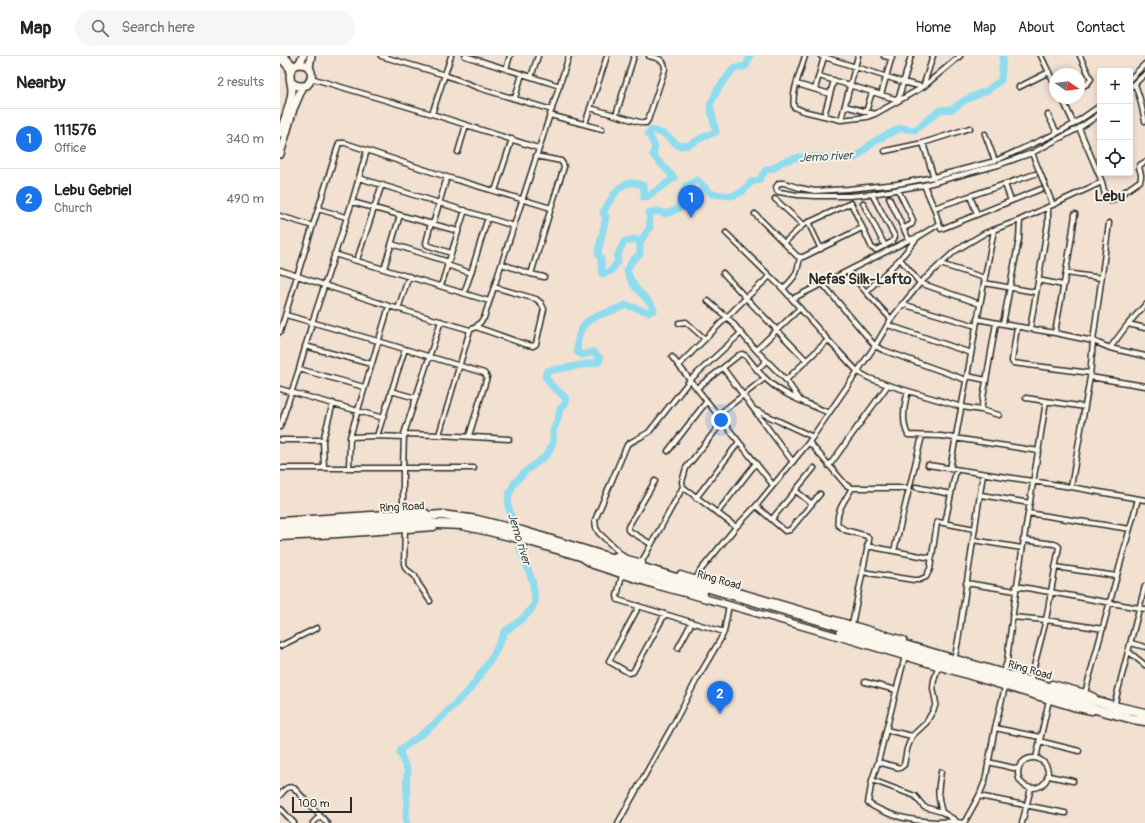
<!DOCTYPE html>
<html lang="en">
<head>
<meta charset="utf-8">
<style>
	:root { --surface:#fff; --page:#f6f6f6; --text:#222; --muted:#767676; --line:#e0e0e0; --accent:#1a73e8 }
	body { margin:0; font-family:Pangolin,sans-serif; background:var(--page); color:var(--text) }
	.controls { position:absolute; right:12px; top:12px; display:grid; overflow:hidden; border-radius:4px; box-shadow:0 2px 6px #0003 }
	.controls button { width:36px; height:36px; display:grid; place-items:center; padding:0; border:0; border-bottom:1px solid var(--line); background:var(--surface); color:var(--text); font:20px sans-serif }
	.compass { position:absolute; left:769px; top:12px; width:36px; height:36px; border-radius:50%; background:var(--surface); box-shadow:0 2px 6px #0003; rotate:103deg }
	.scale { position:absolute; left:12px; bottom:10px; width:60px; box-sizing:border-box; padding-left:4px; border:2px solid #2b2b2b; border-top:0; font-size:11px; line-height:14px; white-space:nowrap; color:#2b2b2b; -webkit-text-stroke:3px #fbf7ec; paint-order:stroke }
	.you { position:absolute; left:441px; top:364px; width:14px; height:14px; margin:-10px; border:3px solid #fff; border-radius:50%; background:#1a73e8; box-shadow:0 0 0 6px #1a73e833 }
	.badge { display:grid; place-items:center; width:26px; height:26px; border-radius:50%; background:var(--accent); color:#fff; font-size:13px; font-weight:700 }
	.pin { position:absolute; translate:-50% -33px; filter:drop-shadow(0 1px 2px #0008) }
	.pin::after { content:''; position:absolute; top:21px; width:14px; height:12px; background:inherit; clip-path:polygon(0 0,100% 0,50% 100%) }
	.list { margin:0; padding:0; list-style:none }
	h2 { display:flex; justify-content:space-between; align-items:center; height:52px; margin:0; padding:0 16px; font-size:17px }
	h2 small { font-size:13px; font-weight:400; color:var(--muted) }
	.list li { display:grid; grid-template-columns:26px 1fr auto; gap:12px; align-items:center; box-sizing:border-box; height:60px; padding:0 16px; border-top:1px solid var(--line) }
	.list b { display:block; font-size:15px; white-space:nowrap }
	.list p { margin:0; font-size:13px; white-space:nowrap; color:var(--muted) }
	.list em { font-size:13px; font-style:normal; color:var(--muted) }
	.icon { flex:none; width:22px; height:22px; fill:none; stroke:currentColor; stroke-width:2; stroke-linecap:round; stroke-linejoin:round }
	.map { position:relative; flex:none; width:865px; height:767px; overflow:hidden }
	header { display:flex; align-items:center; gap:24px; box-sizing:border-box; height:56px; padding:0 20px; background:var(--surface); border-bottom:1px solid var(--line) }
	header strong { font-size:19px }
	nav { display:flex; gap:22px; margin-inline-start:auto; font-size:14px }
	.search { width:280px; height:36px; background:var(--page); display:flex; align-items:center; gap:10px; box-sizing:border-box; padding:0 14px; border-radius:22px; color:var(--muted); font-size:15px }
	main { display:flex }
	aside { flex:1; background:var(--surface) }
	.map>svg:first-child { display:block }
</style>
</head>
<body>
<header>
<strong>Map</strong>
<div class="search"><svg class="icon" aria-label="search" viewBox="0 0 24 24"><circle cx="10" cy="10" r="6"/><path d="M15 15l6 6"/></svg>Search here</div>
<nav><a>Home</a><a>Map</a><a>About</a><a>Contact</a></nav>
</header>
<main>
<aside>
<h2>Nearby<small>2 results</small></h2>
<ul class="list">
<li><span class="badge">1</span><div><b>111576</b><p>Office</p></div><em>340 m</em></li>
<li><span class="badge">2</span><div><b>Lebu Gebriel</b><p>Church</p></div><em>490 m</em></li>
</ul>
</aside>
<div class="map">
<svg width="865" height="767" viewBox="0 0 865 767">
	<rect width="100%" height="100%" fill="#f2e0d1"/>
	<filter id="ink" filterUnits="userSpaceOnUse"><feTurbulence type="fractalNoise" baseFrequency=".025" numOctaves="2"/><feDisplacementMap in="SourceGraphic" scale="8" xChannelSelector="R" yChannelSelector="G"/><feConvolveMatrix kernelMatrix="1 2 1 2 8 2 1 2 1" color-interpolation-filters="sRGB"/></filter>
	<g filter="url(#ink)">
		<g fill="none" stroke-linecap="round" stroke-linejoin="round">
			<path stroke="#8fdcef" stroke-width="7" d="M360,186L355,183L344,186L337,200L338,205L331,215L322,218L321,204L318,196L326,161L323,157C332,141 341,119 364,130V141H367L394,122L373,99L375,91L368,77L372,74L384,78L399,90L409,89L425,80L436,76L430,49L438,33L453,13L466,10L470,0
				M126,767C126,757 127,748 127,738C127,729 125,724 128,716L120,697L121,693L141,679L160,663L190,633L213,600L225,575L233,570L243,562L251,554L255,546L253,527L240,492L228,449L229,438L235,426L247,414L267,399L273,386V375L278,363L280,353L286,347L285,341L272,330L265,320L267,315L319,306L320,302L313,296L302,299L297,296C297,257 319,262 346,249L368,256L374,254C370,244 362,240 356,232C351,226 349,221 347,214L352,205L360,198V186L370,171L369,157L378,155L386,158L398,153L406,130L417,124L432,138L452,140L462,136L471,126L479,124L486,114L494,112L502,106L519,101H542L555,103L575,102L596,84L621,72L635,74L660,54L673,53L683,45L708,34L721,24L723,0"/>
			<defs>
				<path id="street" d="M101,0L165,19L199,32L272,54
					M185,0L280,30
					M525,0C521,14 511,37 514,51L523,55L561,64L587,61L595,58L643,31L680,0
					M541,0L623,26L643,31L653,0
					M604,0L612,2
					M761,0L775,29
					M226,13L230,0
					M539,20L615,43L619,41L631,0
					M251,21L258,0
					M31,22L152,58L258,92
					M850,23L865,8
					M517,28L550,38
					M855,28L860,43L865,65
					M739,31L769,16
					M799,32L807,28L811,23L800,0
					M850,32L865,18
					M535,33L544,1
					M601,39L612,0
					M235,42L242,18
					M782,42L794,68
					M565,50L595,58
					M820,50L794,68L777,77L715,105L654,121L617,128L568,133L535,135L520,132L504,127H499L496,131L497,135L499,136L518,139L535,140H569L592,138L644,129L718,109L752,97L799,72L820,58
					M310,52L363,67H366L368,64L385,13C385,3 377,2 369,0
					M586,56L592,36
					M152,58L171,0
					M270,59L322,73
					M336,59L354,0
					M768,59L777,77
					M544,60L554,24
					M561,64L578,0
					M305,68L327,0
					M705,78L715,105
					M643,87L654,122
					M605,95L643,87L690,72
					M178,96L186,69
					M752,97L773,149
					M79,122L234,170
					M822,126L826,143L831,145L834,143L860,125C862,120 861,117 859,112L860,109L865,106
					M725,128L731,145
					M644,129L654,152
					M618,134L633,164L632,168L624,172
					M215,135L232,83
					M690,140L697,158
					M609,142L629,184
					M495,143L523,169
					M72,146L178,175
					M583,147L605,190
					M38,153L66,161
					M475,158L517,200L520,201H523L582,172
					M0,160L33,170
					M528,166L541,193
					M151,167L146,187L147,189L171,197
					M153,168L167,121
					M659,168L654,152L755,118
					M446,177L503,233L548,284L578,316L589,322L608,329L682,351L701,354L719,359
					M504,187L523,169L571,147L592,192L596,194L612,186L615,181L592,138
					M112,188L169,206
					M54,198L209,245
					M620,203L637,182
					M77,204L102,128
					M222,208L251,218L271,152L284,111L283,108L281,105L256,100
					M660,208L705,222L670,413
					M167,209L191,217L208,161
					M104,213L120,159
					M0,214L44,229L109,250L190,274L196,271L204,262L289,0
					M568,215L586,236L611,263
					M443,217L466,242L526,304
					M786,217L821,222
					M251,218L264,221
					M705,222L714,174
					M758,224L783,229
					M542,227L595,290L603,294L686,324
					M704,227L755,236
					M161,230L185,154
					M503,233C516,220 517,219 520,201
					M586,236L620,203L640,227L700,248
					M184,237L191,217
					M512,243L629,184L638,181L659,168L661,173L761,133
					M428,245L451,265L461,277
					M622,248L696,270
					M118,253L129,220
					M6,259L98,285L204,317L207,321L189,380
					M697,263L723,268L775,277L813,285L830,292L865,300
					M399,267L406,266L425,283
					M723,268L739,183L740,164
					M848,268L865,272
					M608,269L691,297
					M196,271L244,288L253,290L256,288L264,253L261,247L256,243L214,231
					M737,271L732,305L733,307L810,317
					M750,273L768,167V152
					M0,276L17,220L59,87H65L167,121L271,152
					M775,277C782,237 790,198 795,158
					M25,290L91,308
					M830,292L848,268L865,249
					M476,294L520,252
					M392,301L493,429
					M399,309L466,242L490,220
					M443,312L513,406
					M19,313L84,331
					M477,314L486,305
					M687,320L706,324
					M810,321L865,330
					M506,324L548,284
					M417,332L459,299L462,298L466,300C472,307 477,315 484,321C501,339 527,347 549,357
					M0,333L103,362
					M111,335L136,342
					M628,335C624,349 621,365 628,379L661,380L759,395
					M746,342L805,351
					M475,354L533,381
					M701,354L716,267
					M438,359L485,322
					M0,371L19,313L32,267L72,146L87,94
					M124,378L159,379L229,383
					M159,379L190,274
					M97,380L125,293
					M70,381L97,380L124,381
					M0,384H43
					M529,386L566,429L572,432H629
					M388,395L427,345
					M648,409L791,431L865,444
					M549,410L608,329
					M0,412H194
					M44,412L43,384L53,347
					M69,412L70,381L109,250
					M403,431L456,471
					M636,431L671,438
					M791,431L810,321L813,285L829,167
					M516,435L532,448
					M701,439L750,447
					M416,442L459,386
					M476,450L505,475L510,474L540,438
					M123,457V412L124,378L161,265
					M437,457L476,407
					M748,457L850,473
					M492,463L534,412
					M665,467L676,414
					M125,473L124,508L126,513L135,520L138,527L150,545
					M693,484L742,492
					M743,484L774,488L777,489L779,491L766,564L751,622
					M371,488L348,474V471L375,425
					M587,490L651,502
					M614,495L642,380
					M345,502L319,477L316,472L315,464L347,389C353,384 362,381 369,376L410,324L461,277L476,294L506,324L520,344
					M361,507L403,431L402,426L406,412L443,365
					M775,511L837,520
					M582,516L634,524H639L646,521L650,513L657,467L658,466L695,473
					M342,519L337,540L338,544L444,576
					M415,525L420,515L456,471L476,450L529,386L595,290L611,263L640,227L675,195L705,177L740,164L822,126L799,72
					M686,527L736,535
					M736,530L865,553
					M359,550L329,605L330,606L349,617L353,616L385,558
					M732,561L766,564L823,573
					M572,569L589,484L587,480L565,474L558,469C555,456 566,443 572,432
					M851,587L865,591
					M0,590L37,572
					M398,592L412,566
					M849,596L865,609
					M625,600L598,706L592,724L588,747C607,760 633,765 656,766C666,766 674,765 684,767
					M675,600L678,585L703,418
					M724,614L727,606C736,519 753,433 766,345
					M585,626L616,634
					M805,637L858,443
					M834,650L865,530
					M715,672L760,681
					M606,674L632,680
					M759,685L799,695
					M738 717a15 15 0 1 1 30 0a15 15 0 1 1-30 0Z
					M756,702L769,644
					M598,706L620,712L624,709L627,693L632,680L646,667L654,653L656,647L653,632L654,624L658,611
					M708,706L738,713
					M661,716C658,732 657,739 662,756
					M769,720L793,725
					M592,724L635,740L644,751L662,756L675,764
					M0,739C4,735 7,729 14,732L47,767
					M699,740L785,757
					M0,752L14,767
					M33,767L40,760
					M338,767L394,667L417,623L440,584L444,576L449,549
					M684,767L699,740L705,725L715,672L725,631
					M742,767L751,732"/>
				<path id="secondary" d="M4,0L14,10
					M0,2L11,14
					M0,465L137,456L146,457
					M0,481L58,478L154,471
					M336,500L362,507
					M304,503L313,509L375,529L431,544L571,584L793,651L812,655
					M400,519L623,584
					M772,628L805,637L814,641"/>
				<path id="primary" d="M19,8L23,0
					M29,12L31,0
					M0,77C4,64 11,49 12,35C12,28 8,20 11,14C13,10 17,8 21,8C33,9 34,22 27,29C21,31 16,31 11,26
					M0,98L13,53L23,30"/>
				<path id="highway" d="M0,469L162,459L197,464L242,475L439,535L834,650L865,657
					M0,475L135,467L182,469L209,475L246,484L423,536
					M561,576L819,654L853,663L865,665"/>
			</defs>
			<use href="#street" stroke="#2b2b2b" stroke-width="7"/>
			<use href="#secondary" stroke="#2b2b2b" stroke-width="9"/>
			<use href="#primary" stroke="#2b2b2b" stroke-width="10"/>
			<use href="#highway" stroke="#2b2b2b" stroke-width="11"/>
			<use href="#street" stroke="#fbf7ec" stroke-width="4"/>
			<use href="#secondary" stroke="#fbf7ec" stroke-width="6"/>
			<use href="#primary" stroke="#fbf7ec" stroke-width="7"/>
			<use href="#highway" stroke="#fbf7ec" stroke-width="8"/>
		</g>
	</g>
	<g text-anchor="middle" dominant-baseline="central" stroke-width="3.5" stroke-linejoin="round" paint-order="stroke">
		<g font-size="11" fill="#2b2b2b" stroke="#fbf7ec">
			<text transform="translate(122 451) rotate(-3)">Ring Road</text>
			<text transform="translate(439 524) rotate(16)">Ring Road</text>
			<text transform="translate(750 614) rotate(16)">Ring Road</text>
		</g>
		<g font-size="12" font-style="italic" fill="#44575c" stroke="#fbf7ec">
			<text transform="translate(546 101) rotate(-3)">Jemo river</text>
			<text transform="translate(239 483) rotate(73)">Jemo river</text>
		</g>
		<g font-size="15" font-weight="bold" fill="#2b2b2b" stroke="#fbf7ec">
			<text x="830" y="140">Lebu</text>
			<text x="580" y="223">Nefas Silk-Lafto</text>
		</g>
	</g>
</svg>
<div class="controls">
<button>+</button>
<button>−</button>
<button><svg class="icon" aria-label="locate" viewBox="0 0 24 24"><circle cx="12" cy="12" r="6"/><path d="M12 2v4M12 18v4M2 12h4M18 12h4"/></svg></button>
</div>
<svg class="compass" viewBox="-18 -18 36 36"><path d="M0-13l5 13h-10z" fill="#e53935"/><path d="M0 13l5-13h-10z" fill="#767676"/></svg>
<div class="scale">100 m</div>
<div class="you"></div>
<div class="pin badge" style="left:411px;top:162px">1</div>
<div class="pin badge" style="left:440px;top:658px">2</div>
</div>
</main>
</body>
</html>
